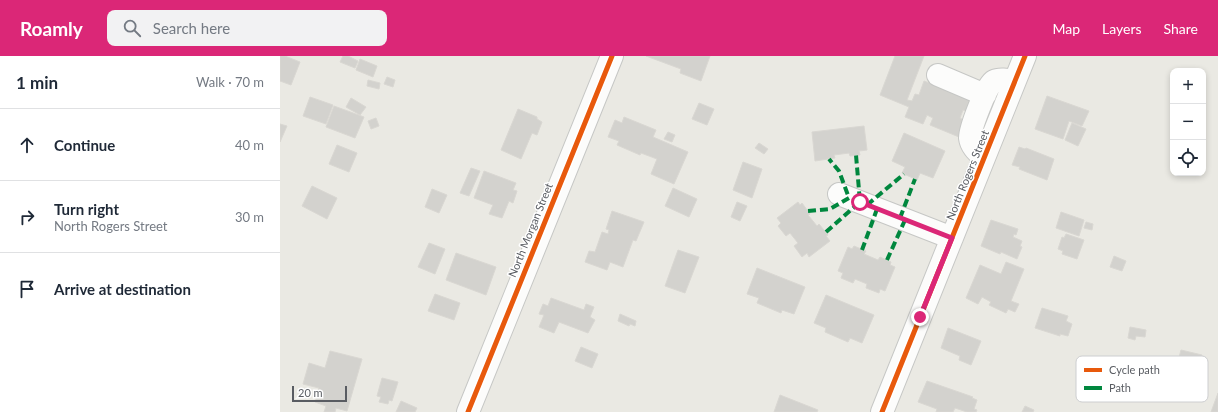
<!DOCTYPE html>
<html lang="en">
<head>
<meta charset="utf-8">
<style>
	:root { --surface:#fff; --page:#f2f2f3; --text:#1f2937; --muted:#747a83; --line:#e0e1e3; --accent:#db2777 }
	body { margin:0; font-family:Lato,sans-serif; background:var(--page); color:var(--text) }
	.controls { position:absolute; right:12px; top:12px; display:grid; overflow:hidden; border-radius:8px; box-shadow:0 2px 6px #0003 }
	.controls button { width:36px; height:36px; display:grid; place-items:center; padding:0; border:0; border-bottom:1px solid var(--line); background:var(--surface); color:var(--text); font:20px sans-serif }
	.scale { position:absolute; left:12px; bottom:10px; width:55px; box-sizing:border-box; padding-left:4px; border:2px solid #595c62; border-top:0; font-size:11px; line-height:14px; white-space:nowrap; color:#595c62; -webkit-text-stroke:3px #fff; paint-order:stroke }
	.stop { position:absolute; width:12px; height:12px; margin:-9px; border:3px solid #db2777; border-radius:50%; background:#fff }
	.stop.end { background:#db2777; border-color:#fff; box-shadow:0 1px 4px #0008 }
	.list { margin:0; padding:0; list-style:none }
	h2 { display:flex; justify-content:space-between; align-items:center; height:52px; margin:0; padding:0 16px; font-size:17px }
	h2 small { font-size:13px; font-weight:400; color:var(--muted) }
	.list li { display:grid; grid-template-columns:26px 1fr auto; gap:12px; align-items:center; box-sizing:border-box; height:72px; padding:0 16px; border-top:1px solid var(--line) }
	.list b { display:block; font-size:15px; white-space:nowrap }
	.list p { margin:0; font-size:13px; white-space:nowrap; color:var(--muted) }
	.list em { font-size:13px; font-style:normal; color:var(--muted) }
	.icon { flex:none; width:22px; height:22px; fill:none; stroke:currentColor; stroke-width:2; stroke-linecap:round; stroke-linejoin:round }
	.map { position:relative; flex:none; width:938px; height:356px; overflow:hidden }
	header { display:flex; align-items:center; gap:24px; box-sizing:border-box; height:56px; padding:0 20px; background:var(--accent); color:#fff }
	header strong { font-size:19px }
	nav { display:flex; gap:22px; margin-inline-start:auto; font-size:14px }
	.search { width:280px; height:36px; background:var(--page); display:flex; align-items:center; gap:10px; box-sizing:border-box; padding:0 14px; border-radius:8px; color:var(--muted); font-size:15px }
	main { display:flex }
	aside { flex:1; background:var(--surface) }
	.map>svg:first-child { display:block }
</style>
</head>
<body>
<header>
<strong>Roamly</strong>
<div class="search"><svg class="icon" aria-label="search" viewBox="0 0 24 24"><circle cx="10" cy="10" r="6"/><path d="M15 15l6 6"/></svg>Search here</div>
<nav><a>Map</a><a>Layers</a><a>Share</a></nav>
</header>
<main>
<aside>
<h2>1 min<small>Walk · 70 m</small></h2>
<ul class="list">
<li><svg class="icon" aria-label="ahead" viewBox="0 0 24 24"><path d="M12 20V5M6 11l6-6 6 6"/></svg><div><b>Continue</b></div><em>40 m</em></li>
<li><svg class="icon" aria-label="right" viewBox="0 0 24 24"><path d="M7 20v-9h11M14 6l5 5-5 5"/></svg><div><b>Turn right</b><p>North Rogers Street</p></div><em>30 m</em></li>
<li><svg class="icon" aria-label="arrive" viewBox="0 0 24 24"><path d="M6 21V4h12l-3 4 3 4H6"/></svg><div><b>Arrive at destination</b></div></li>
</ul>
</aside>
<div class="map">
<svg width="938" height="356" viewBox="0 0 938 356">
	<rect width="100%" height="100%" fill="#eae9e3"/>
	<path fill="#d3d2ce" stroke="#d9d7d2" d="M0,0H5L20,6L11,29L0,25Z
		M63,0H68L78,5L75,12L60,6Z
		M366,0H430L421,25L400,17L401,13Z
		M615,0H644L627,44L632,45L635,38L639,39L644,25L692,43L687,55L683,54L680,62L685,65L679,81L650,69L653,62L647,59L643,68L625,61L629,51L600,39Z
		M80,3L97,10L93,21L76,14Z
		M107,21L115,24L113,31L104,28Z
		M88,24L100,27L99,33L87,30Z
		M767,40L809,55L802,70L789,65L783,83L755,73Z
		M30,41L53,49L46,68L23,60Z
		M71,42L86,51L80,59L66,51Z
		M419,47L434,53L427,69L412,63Z
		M54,50L84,61L75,82L46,71Z
		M238,53L257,61V63L262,66L257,79L252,77L241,103L221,94Z
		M344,61L376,74L373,81L408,96L394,128L371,118L377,103L361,97L360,99L337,89L339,85L328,81L335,64L342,67Z
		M96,62L99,70L91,73L88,65Z
		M792,67L806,73L798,90L785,84Z
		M0,68L7,70L0,86Z
		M584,70L587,94L579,95L580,99L570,100L569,97L554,99L555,102L535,105L532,76Z
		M388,76L395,79L392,86L384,83Z
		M624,77L665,95L653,122L640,117L637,124L622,117L625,111L612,105Z
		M479,87L488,93L484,98L475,92Z
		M57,89L77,97L69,116L49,108Z
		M739,91L745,93L746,92L774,103L767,124L739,113L740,111L732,109Z
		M463,106L482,113L472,142L453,134Z
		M191,112L200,115L189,140L180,137Z
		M204,115L236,127L233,134L237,135L233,147L229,145L222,162L209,158L213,149L194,142Z
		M32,130L57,142L47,163L22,150Z
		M393,132L417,143L409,161L385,150Z
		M152,133L167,139L159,157L145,151Z
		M457,146L467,150L460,165L451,161Z
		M518,146L520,149L522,147L530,158L528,159L537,170L539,168L548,179L546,180L550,185L529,201L527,197L522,201L514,190L518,187L510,177L506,180L498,170L501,167L497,162Z
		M332,155L364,166L356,185L353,184L343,211L330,206L327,214L305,206L309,195L315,196L322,176L328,178L329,174L326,173Z
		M781,156L804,164L799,180L776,172Z
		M711,164L738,173L736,179L734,178L733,181L742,185L740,190L742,191L737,203L721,196L720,198L701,190Z
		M806,166L813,168L812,174L804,172Z
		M786,178L804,184L797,203L782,198L783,195L778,193L782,181L784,182Z
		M149,187L165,193L155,218L138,211Z
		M574,190L586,195L584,198L598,204L600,201L611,206L610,209L615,211L605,235L600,233L599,237L586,232L587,228L575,223L573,227L561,222L563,217L558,215L568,191L572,193Z
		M398,194L419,201L405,237L385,230Z
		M176,197L216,211L206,239L166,224Z
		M834,200L846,205L842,215L830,211Z
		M726,206L744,213L731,245L739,248L735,256L728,253L726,257L709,249L711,246L702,241L698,248L686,242L700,209L721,218Z
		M477,212L525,231L514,258L502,254L501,257L477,247L479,242L467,238Z
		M155,238L180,247L174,264L148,255Z
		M546,239L594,259L582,287L570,282L568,286L545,276L546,272L534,267Z
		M271,242L304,254L306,248L314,251L310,261L315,264L308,277L279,266L274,277L259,271L264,259L259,258L263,248L268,250Z
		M762,252L788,260L786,265L792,268L788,280L780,278V280L755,272Z
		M340,258L356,265L355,270L350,268L349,270L338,265Z
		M850,271L866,274L865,281L856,280L855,284L848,282Z
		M668,272L701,285L691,309L679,304L680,300L661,292Z
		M301,291L318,298L312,312L295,305Z
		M901,294L922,299L918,315L897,309Z
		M50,295L82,303L67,355L56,352L55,356H44L46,350L35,346L39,332L23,328L29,307L45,312Z
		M102,322L118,326L112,345L109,344L108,348L99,346L101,341L97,340Z
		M647,325L693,341L692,342L697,344L694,353L697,354L696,356H687L675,352L673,356H656L657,353L638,346Z
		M938,337V356H931Z
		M500,339L538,354L537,356H494Z
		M121,345L137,352L135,356H116Z
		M745,350L754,354L753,356H742Z"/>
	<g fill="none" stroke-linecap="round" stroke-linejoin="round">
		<defs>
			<path id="minor" d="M658,19L705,39
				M704,102C699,97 691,91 690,82C690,73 706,29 714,25C720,22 729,24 735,25
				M559,138L672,182
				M188,356L332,0
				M602,356L745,0"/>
		</defs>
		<use href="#minor" stroke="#c6c7c5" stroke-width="24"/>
		<use href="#minor" stroke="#fcfcfb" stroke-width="22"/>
		<path stroke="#00873e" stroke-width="4" stroke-dasharray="8 4" stroke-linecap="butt" d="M587,149L624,118
			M528,155L550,153L569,142L559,115L549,103
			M620,162L635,123
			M546,176L580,146L576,99
			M582,194L597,153
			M607,204L625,164"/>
		<defs>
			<path id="cycleway" d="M188,356L332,0
				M602,356L745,0"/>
		</defs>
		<use href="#cycleway" stroke="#fff" stroke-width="8"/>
		<use href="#cycleway" stroke="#e8590c" stroke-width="5"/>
	</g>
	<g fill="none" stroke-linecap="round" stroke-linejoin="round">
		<path stroke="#db2777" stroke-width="5" d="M580,146L672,182L640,261"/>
	</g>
	<g text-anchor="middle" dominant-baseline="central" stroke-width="3" stroke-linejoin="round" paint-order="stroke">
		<g font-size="11" fill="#595c62" stroke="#fff">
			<text transform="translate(687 119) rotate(-68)">North Rogers Street</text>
			<text transform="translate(250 174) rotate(-68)">North Morgan Street</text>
		</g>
	</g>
	<rect x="796" y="300" width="132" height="46" rx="6" fill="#fff" stroke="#cdced0" stroke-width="1"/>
	<rect x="804" y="312" width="18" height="4" fill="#e8590c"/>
	<rect x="804" y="330" width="18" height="4" fill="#00873e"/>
	<g font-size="11" fill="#595c62">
		<text x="829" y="318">Cycle path</text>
		<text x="829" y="336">Path</text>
	</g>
</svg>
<div class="controls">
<button>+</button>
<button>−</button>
<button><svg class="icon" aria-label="locate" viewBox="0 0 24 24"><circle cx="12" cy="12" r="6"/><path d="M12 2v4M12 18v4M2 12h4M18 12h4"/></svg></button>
</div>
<div class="scale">20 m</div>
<div class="stop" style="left:580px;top:146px"></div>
<div class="stop end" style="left:640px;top:261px"></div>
</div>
</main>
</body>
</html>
